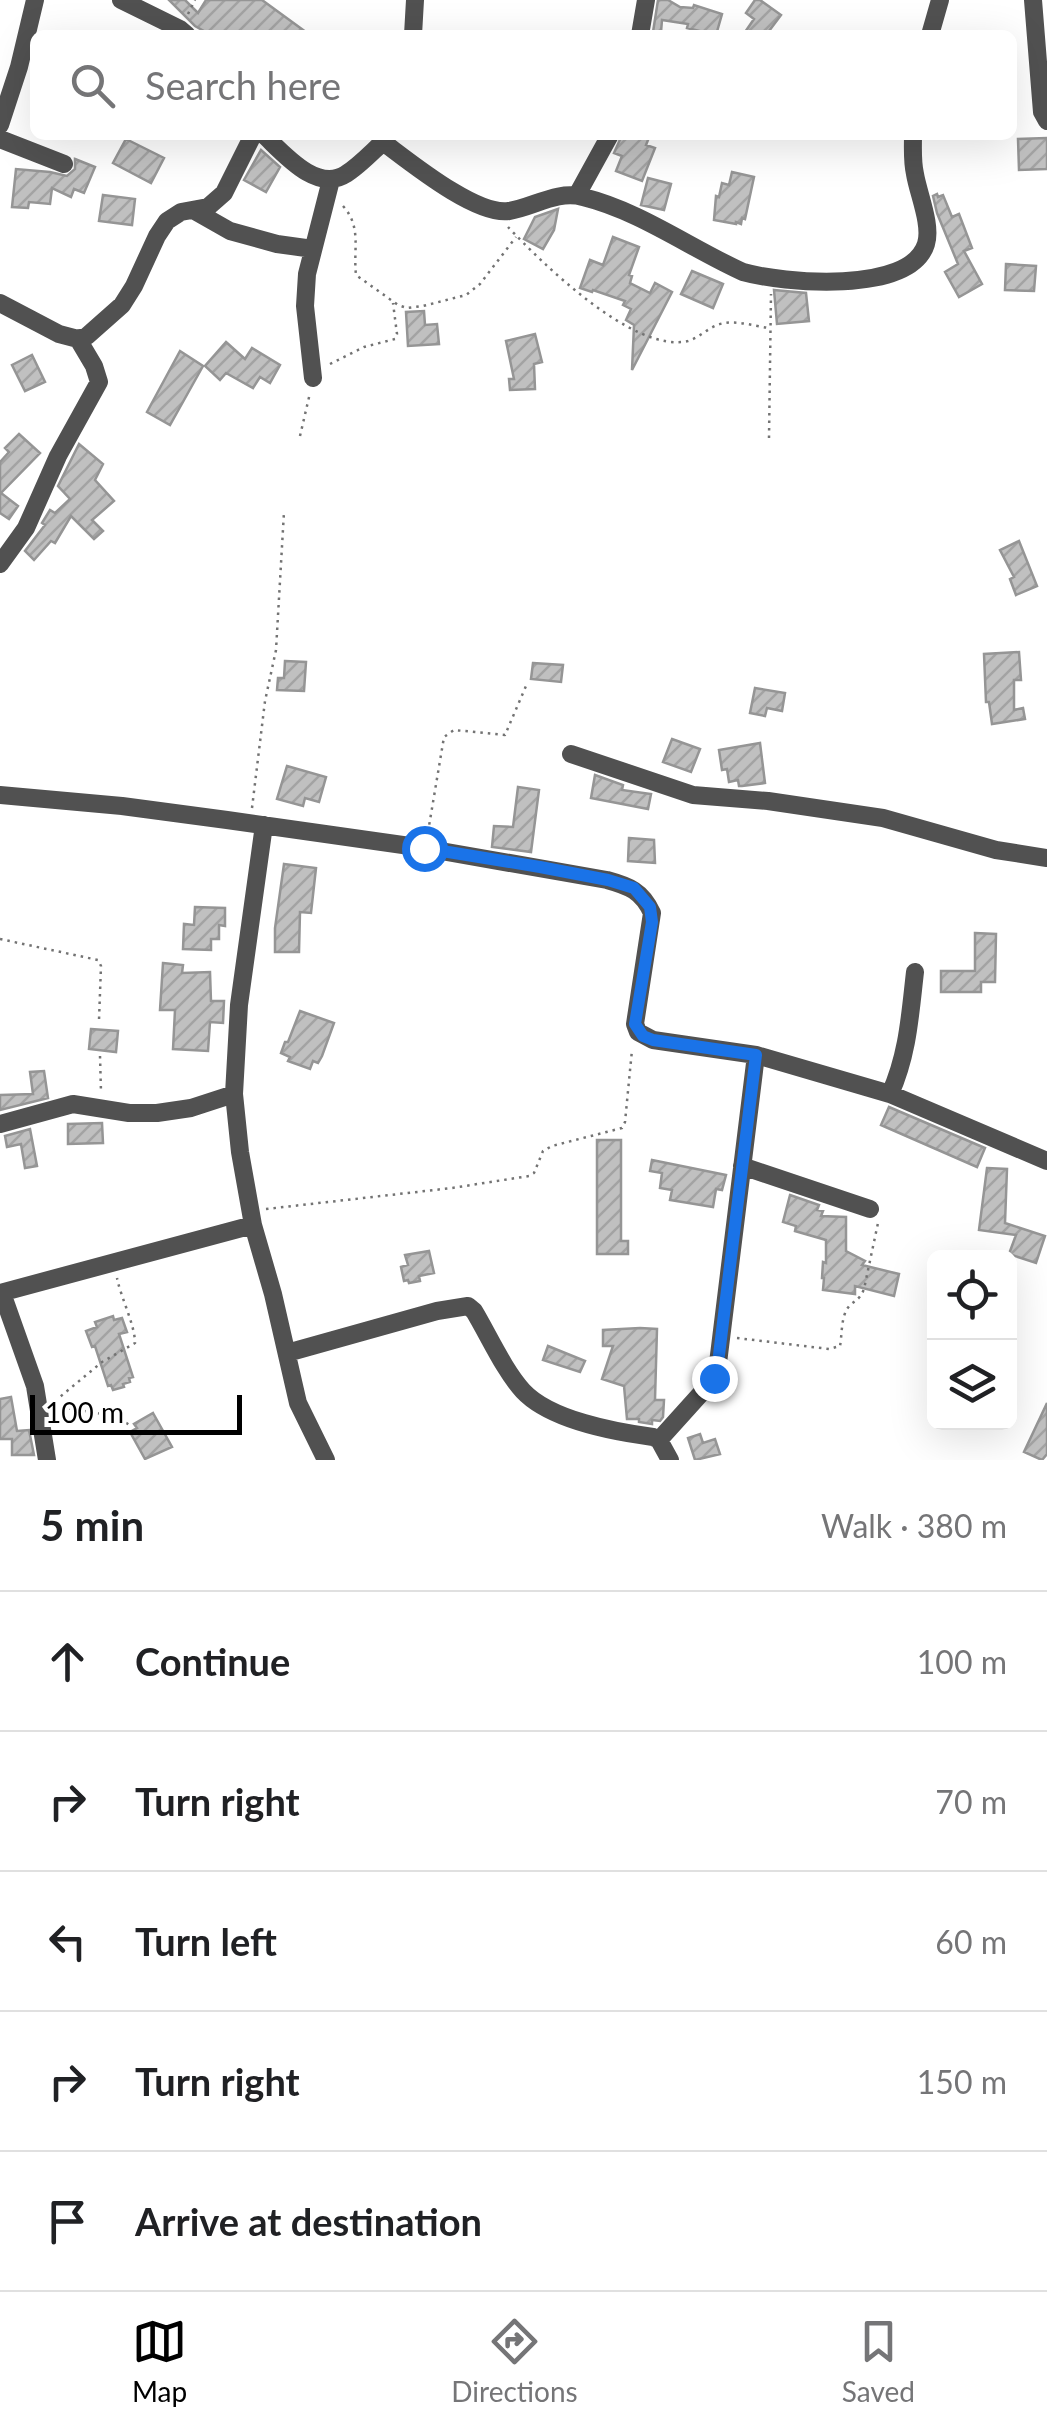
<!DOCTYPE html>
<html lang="en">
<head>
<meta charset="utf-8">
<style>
	:root { --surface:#fff; --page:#f2f2f2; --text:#202124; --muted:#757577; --line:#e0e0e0; --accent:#000 }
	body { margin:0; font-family:Lato,sans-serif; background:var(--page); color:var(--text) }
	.controls { position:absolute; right:30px; bottom:30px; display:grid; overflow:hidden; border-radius:15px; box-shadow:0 10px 40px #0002 }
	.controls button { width:90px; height:90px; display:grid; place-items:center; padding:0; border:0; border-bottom:2px solid var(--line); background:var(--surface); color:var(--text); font:50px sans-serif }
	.scale { position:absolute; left:30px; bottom:25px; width:212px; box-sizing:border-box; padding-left:10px; border:5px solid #000; border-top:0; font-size:28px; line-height:35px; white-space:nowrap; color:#000; -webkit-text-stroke:8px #fff; paint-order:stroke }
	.stop { position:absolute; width:30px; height:30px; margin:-22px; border:8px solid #1a73e8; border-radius:50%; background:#fff }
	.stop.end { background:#1a73e8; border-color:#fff; box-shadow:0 2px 10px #0008 }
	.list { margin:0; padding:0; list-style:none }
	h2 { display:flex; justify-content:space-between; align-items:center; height:130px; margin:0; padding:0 40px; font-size:42px }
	h2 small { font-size:32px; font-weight:400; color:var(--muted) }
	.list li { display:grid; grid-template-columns:65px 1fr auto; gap:30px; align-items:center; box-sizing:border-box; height:140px; padding:0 40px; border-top:2px solid var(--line) }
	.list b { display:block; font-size:38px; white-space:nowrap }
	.list em { font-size:32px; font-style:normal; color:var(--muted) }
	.icon { flex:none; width:55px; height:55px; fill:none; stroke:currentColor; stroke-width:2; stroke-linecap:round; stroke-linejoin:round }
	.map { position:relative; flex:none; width:1047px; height:1460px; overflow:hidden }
	.search { position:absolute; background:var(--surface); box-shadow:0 10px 40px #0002; left:30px; right:30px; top:30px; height:110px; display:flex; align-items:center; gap:25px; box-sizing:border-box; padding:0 35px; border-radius:15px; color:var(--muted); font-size:38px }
	.sheet { height:830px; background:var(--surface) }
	nav { display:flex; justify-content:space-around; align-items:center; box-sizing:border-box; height:140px; border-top:2px solid var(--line); background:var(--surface); font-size:28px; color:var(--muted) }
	nav a { display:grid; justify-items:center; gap:5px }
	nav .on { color:var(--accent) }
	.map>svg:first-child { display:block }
</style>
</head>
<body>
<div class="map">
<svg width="1047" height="1460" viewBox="0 0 1047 1460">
	<defs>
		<pattern id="building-hatch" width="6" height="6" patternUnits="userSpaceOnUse" patternTransform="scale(2.5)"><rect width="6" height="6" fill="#c0c0c0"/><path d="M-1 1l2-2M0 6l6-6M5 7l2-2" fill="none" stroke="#a3a3a3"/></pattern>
	</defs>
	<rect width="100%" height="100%" fill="#fff"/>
	<path fill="url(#building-hatch)" stroke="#959595" stroke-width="2.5" d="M169,0H185L198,13L206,0H262L310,35H211L195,26Z
		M658,0H668L680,7L693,8L694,5L722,14L716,35L687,28L688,24L662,20L661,32H653Z
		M755,0H760L781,15L766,35H743L754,19L746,13Z
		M622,135H650L646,145L655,148L642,181L616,171L622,156L614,153Z
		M1047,138V169L1019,170L1018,139Z
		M126,139L164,158L151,183L113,163Z
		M261,150L280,167L266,192L244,180Z
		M75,159L95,167L84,193L74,189L71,197L52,188L50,204L29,202L28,208L12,207L16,169L50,172L67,176L75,169Z
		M732,172L754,177L745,219L742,218L741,224L736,222V224L714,220L716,196L719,197L722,183L729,185Z
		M648,178L671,184L664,210L641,205Z
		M937,194L938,197L943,195L952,217L959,214L972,248L964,251L982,284L959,297L945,272L958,264L937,213L933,196Z
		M103,195L135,199L132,225L99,221Z
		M558,209L554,230L543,249L524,239L535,217Z
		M613,237L639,247L629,275L632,276L630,283L650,293L655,283L672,292L632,370L634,325L626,320L631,309L623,305L625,301L593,290L592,292L580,288L590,260L603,265Z
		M1006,264L1036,266L1034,291L1005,290Z
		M692,271L723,284L713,308L681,294Z
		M774,290L806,293L809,321L777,324Z
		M424,311L425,325L437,324L439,344L408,346L406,312Z
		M535,334L542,362L534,364L535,389L510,390L509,379H514L506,341Z
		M226,342L245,359L252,348L280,365L270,383L260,377L253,388L226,373L220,380L205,366Z
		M180,351L203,366L170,425L147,412Z
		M32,355L45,382L25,391L12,365Z
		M19,434L40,453L1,493L18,506L9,519L0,513V462L9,452L5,448Z
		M79,444L103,464L95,480L114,501L92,520L103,531L94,539L71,516L55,543L51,541L34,560L25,551L45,525L42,523L50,510L55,513L70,499L58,486Z
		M1019,541L1037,586L1016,595L1010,579L1014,577L1000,550Z
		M1019,652L1021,680H1014V710L1023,708L1025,719L992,724L989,702H986L984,654Z
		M285,661L306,662L304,691L277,690L278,678H284Z
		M533,663L563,665L561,682L531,679Z
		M755,688L785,693L782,711L767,708L765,716L750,713Z
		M672,739L700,749L691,772L663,762Z
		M760,743L765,783L742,786H739L738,780L729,782L727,769L722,770L719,750Z
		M287,766L326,777L319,802L305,798L303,806L277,799Z
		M595,775L623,785L622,790L651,794L648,809L591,798Z
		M518,787L539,790L531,852L492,847L494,826L513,827Z
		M629,838L654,840L655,863L628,861Z
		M284,864L316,868L311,913L300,912L299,952H275V928Z
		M195,907L225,908V926L219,925V939H211V950L183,949L184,924L194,925Z
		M975,933L996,934L995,982H981V992H941V971H975Z
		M163,963L183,965L182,973L210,972L211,1001H224L223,1023L210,1022L208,1051L173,1049L175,1010H160Z
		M300,1011L334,1023L322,1056L318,1063L313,1061L310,1069L288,1061L290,1057L281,1053L285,1042H288Z
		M91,1029L118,1031L116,1052L89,1049Z
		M44,1071L48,1098L0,1110V1095L33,1094L30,1072Z
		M889,1107L985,1148L977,1167L881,1125Z
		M102,1123L103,1143L68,1144V1124Z
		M30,1129L37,1166L25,1168L21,1144L7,1147L5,1136Z
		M597,1140H621V1241H628V1254H597Z
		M652,1160L726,1175L722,1190L716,1189L713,1207L670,1200L672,1190L660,1188L662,1173L650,1171Z
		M987,1168L1007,1169L1005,1223L1045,1236L1036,1263L1009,1254L1016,1235L979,1230Z
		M790,1195L819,1205L817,1210L823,1211L821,1216L846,1217V1251L865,1261L862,1265L899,1274L894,1296L855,1286V1294L823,1290L824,1278H822L823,1262L826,1263V1240L795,1231L796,1226L783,1222Z
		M429,1251L434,1273L419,1276L420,1281L409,1283L408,1280L404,1281L401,1267L408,1265L405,1255Z
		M113,1316L114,1320L122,1318L127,1332L119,1334L133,1377L129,1378L130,1382L123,1384L124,1387L113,1390L111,1385L108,1386L95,1346L92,1347L86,1331L97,1327L95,1322Z
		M640,1328L657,1329L655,1400H664L663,1417L660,1421L652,1420V1424L639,1422V1419H627L624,1386L602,1379L613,1346H603V1330Z
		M548,1346L585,1361L580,1372L543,1360Z
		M11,1397L17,1431L29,1430L34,1455H12V1439H0V1399Z
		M1047,1403V1454L1042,1460L1024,1452Z
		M153,1413L172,1447L145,1459L130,1432L137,1428L134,1424Z
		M700,1434L703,1443L715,1439L720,1454L695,1460L688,1438Z"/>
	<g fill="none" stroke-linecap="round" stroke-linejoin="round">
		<path stroke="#737373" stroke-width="2.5" stroke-dasharray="2.5 5" stroke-linecap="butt" d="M188,14L195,0
			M343,206C362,227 353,249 356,275L398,305L407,308L423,306L466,295L480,284L516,237
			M508,227C542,263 634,354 688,341C698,338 706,330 715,326C731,318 753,326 769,328
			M330,364L364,347L395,339L397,334L393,303
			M300,436L310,393
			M769,438L771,294
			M252,808L265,701L276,650L284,512
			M428,832L444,737L454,730L505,735L526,686
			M0,939L98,960L101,966L99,1020
			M100,1056L101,1092
			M266,1209L452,1188L529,1176L534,1173L543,1151L552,1146L622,1128L625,1122L632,1050
			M737,1338L829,1349L840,1346C842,1336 841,1319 847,1309C853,1300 859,1302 864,1289L878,1223
			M55,1401L102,1362L135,1343C135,1325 121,1298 117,1278
			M54,1404C79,1414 110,1409 132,1427"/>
		<path stroke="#515151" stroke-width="18" d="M121,0L180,29L187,35
			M1033,0L1042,112L1047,121
			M413,35L415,0
			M640,35L646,0
			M930,35L940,0
			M0,125L19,67L35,0
			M264,135C284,154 317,193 346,174C359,166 371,153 383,142L386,135
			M0,139L64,164
			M383,142C410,162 476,216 509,211C534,207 557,190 583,197C640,211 690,248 743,272C782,283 910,295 926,244C932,225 918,193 915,174C912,161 913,148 913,135
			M577,195L610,135
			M193,210L230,231L277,244L313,249
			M0,303L59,334L78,339L87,336L122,305L134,286L157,236L167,221L181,212L208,207L224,193L253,135
			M313,378L305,306L307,274L331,180
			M0,564L26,528L58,456L99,382L94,366L78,339
			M571,754L693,795L768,801L883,818L996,850L1047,858
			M0,795L122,806L227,820L424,848L607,880C629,886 642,891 652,913L635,1024L638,1032L653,1040L756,1055L890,1094L1047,1161
			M264,825L239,1005L234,1094L240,1152L253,1225L273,1294L298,1403L326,1460
			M890,1094C908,1054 910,1015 915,972
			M0,1124L73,1104L129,1113H157L191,1108L234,1094
			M742,1166L870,1209
			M0,1293L253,1225
			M2,1293L35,1386L47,1460
			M287,1353L437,1311L468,1306L474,1311C489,1336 504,1370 523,1391C550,1420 615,1432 653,1437L659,1440L670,1460
			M659,1440L714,1379L718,1363L756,1055"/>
	</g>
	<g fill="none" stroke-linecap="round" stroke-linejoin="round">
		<path stroke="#1a73e8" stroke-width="12" d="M424,848L540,867L608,880L634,888L650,907L652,922L635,1024L643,1036L653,1040L756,1055L718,1363L714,1378"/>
	</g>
</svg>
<div class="controls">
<button><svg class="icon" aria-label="locate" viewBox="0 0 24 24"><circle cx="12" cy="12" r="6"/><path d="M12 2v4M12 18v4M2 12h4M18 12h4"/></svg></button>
<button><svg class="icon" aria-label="layers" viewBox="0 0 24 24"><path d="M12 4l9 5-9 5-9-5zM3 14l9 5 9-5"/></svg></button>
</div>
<div class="scale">100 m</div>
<div class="stop" style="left:424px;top:848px"></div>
<div class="stop end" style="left:714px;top:1378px"></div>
<div class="search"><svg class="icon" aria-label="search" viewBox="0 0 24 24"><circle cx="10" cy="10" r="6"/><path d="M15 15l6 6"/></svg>Search here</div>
</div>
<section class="sheet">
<h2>5 min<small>Walk · 380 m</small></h2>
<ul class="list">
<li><svg class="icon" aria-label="ahead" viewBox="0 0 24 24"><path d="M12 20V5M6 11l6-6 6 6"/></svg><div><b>Continue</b></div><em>100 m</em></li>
<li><svg class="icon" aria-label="right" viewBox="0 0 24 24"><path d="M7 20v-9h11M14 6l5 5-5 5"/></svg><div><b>Turn right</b></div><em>70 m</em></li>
<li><svg class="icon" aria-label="left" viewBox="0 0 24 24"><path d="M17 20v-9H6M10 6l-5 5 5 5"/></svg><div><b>Turn left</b></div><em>60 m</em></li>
<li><svg class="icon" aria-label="right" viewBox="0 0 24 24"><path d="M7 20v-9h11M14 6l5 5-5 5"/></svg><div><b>Turn right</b></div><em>150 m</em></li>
<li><svg class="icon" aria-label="arrive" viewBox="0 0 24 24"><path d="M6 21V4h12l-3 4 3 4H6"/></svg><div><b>Arrive at destination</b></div></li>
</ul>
</section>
<nav>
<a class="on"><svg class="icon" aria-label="map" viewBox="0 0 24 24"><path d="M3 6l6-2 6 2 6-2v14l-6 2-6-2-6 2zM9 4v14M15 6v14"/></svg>Map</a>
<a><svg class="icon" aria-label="directions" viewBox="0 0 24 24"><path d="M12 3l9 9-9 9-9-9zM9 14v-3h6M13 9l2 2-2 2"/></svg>Directions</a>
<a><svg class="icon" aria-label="saved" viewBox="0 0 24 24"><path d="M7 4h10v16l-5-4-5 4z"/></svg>Saved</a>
</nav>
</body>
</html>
